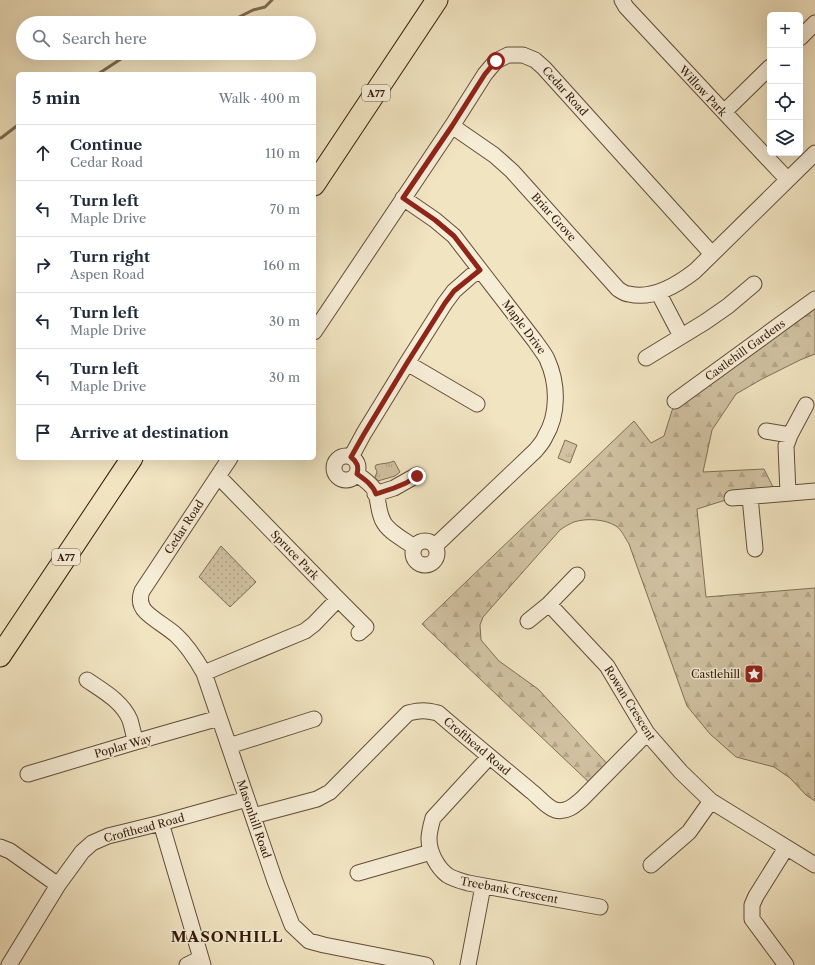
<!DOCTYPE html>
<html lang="en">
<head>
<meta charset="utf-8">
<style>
	:root { --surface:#fff; --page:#f6f6f7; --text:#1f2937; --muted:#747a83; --line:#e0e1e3 }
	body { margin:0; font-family:"Libre Caslon Text",serif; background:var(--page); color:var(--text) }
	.controls { position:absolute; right:12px; top:12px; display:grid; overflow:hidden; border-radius:6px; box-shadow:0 4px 16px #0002 }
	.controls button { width:36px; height:36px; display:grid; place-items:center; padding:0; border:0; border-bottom:1px solid var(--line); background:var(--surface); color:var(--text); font:20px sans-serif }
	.stop { position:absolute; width:12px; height:12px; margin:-9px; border:3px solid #8f2418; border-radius:50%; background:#fff }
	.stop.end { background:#8f2418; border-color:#fff; box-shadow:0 1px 4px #0008 }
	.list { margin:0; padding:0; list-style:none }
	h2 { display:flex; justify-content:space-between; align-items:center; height:52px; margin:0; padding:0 16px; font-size:17px }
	h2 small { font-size:13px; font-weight:400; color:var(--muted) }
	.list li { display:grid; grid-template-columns:26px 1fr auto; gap:12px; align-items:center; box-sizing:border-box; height:56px; padding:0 16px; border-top:1px solid var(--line) }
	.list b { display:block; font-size:15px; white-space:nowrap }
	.list p { margin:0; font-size:13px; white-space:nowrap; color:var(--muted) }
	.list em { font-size:13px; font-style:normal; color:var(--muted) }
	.icon { flex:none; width:22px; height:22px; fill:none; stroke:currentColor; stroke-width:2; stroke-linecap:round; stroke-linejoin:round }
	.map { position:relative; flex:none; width:815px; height:965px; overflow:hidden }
	.search { position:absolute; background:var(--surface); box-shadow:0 4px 16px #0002; left:16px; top:16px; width:300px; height:44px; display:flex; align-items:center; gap:10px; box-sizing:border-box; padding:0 14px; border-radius:22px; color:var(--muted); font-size:15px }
	.panel { position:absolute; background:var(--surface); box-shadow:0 4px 16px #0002; left:16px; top:72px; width:300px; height:388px; border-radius:6px }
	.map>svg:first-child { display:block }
</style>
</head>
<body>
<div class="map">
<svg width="815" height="965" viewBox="0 0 815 965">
	<defs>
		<pattern id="grass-dots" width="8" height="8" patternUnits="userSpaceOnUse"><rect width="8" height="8" fill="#d1c2a2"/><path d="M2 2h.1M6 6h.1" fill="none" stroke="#b4a68a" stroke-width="1.8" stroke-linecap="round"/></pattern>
		<pattern id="forest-firs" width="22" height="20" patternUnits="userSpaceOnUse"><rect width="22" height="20" fill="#d1c2a2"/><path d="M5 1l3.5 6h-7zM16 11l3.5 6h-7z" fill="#b4a68a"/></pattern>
		<pattern id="park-tufts" width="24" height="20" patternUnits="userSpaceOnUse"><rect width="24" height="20" fill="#d1c2a2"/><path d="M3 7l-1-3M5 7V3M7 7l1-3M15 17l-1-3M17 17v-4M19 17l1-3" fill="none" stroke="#b4a68a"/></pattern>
	</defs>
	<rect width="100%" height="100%" fill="#f1e4c1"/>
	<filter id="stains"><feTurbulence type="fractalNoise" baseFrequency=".005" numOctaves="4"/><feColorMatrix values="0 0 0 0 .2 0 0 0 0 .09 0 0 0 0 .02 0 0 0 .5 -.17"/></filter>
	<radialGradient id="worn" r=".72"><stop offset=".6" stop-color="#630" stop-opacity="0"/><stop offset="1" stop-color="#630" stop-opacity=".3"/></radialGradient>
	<path fill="url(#grass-dots)" stroke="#826e55" d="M221,546L256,582L230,607L199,577Z"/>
	<path fill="url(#forest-firs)" stroke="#826e55" d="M815,299V354L800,360L762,379L736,394L712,430L703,472L764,469L774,489L732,498L697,509L706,597L815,588V801L806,795L790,778L774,767L736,757L710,734L687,706L629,544C625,538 622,530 616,526C605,519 586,518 574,522C569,524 564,527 560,530L483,617L480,625L481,640L499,661L538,689L612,769L594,787L422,624L634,421L651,443L664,436L675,401Z"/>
	<path fill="url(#park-tufts)" stroke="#826e55" d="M565,440L577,445L570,463L558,458Z
		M394,461L400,472L395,476L378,481L375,477L377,472L375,467L376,465C382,463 388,464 394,461Z"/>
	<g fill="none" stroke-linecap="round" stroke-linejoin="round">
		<path stroke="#7e6a51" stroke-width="3" d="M227,23L253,10L265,7L272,0
			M98,74L130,53
			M0,138H1L18,125"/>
		<defs>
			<path id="minor" d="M622,0L626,7L724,112L787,179
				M800,38L815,23
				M724,112L770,67
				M452,126L494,155L512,171L618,289C621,291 625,294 629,294C653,300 677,285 695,271L815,153
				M403,198L435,220L454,236L535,341C539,347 544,353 547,359C558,383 559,414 545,437C543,442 539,446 536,450L435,546
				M658,292L681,336
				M314,332L452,126L485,74L496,61L508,55H523L535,60L544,68L712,254
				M646,358L705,322L728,306L754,284
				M407,363L477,404
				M675,401L815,299
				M766,431L790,435
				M334 468a12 12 0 1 1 24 0a12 12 0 1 1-24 0Z
				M351,457L364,433L407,363L445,303L454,291L471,276L480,270
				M230,458L142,591C139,599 140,606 146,612C154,620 167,627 176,635C188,646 196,659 204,673L275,881L292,925L309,941L324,945L426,965
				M357,474C363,479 372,484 375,491C379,501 378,512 383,521C388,532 405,540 414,547
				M218,476L338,599L366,627L359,633
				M788,493L786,446L790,435L806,405
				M375,494L394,488L417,475
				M750,497L755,549
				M732,498L815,491
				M413 553a12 12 0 1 1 24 0a12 12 0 1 1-24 0Z
				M549,604L607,666L647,733L681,772L711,801L815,865
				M528,621L549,604L577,575
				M204,673L305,631L314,624L338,599
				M87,680C103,691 122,701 130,720C132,727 134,735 135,742
				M229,746L314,719
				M489,757L433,818C431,825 429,832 429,839C429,852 437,867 447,875C453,879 461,881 468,883L600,907
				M28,774L135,742L219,718
				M253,816L317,799L330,792L408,713C421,710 425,710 438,713C468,739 500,765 531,791C539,797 546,807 555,810C566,813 574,806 582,799L647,733
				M161,823L203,965
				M0,847L10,851L58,885
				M786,848L756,896L752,905V919L786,965
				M651,865L689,832L711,801
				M358,873L431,852
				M9,965L58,885L82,852L92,843L108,836L161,823L247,799
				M187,965L201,958
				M468,965L483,886"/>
			<path id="highway" d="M314,185L437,0
				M0,656L132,458"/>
		</defs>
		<use href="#minor" stroke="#624c36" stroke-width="17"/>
		<use href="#highway" stroke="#331a08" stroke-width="23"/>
		<use href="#minor" stroke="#f6edd7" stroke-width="15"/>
		<use href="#highway" stroke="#f1e4c1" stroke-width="21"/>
	</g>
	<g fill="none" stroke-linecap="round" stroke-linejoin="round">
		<path stroke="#8f2418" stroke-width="5" d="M417,476L406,483L394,488L376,494C373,485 364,479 357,474C359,466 357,462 351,457L364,434L407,363L445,303L454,291L480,270L454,236L435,220L403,198L452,126L485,74L496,61"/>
	</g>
	<defs>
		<symbol id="sight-square" viewBox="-11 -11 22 22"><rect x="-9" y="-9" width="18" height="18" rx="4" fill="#8f2418" stroke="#f6edd7"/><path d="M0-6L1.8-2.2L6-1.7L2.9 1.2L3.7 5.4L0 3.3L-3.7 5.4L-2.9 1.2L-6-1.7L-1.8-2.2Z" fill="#fff"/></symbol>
	</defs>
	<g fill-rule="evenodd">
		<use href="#sight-square" x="743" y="663" width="22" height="22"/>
	</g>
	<g text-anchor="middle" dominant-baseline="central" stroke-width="3" stroke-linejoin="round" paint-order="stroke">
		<g fill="#f6edd7" stroke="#6e5946" stroke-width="1">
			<rect x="362" y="85" width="28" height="16" rx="3"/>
			<rect x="52" y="549" width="28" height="16" rx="3"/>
		</g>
		<g font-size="10" font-weight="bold" fill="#331a08">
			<text x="376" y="93">A77</text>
			<text x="66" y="557">A77</text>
		</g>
		<g font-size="11" fill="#331a08" stroke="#f6edd7">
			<text transform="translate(565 91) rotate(48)">Cedar Road</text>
			<text transform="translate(703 91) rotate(47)">Willow Park</text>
			<text transform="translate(554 217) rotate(48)">Briar Grove</text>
			<text transform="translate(524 327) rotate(53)">Maple Drive</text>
			<text transform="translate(745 350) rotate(-36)">Castlehill Gardens</text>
			<text transform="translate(184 527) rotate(-57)">Cedar Road</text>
			<text transform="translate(295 555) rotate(46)">Spruce Park</text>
			<text transform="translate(630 703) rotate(58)">Rowan Crescent</text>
			<text transform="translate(123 746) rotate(-16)">Poplar Way</text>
			<text transform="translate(477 746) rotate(40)">Crofthead Road</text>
			<text transform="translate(254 819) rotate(71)">Masonhill Road</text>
			<text transform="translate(144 828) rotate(-15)">Crofthead Road</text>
			<text transform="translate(509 890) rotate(11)">Treebank Crescent</text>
		</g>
		<g font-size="11" fill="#331a08" stroke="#f6edd7" text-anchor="end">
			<text x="740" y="674">Castlehill</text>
		</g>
		<g font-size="15" font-weight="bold" letter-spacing="1" fill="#331a08" stroke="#f6edd7">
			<text x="227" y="936">MASONHILL</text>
		</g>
	</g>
	<rect width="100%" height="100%" filter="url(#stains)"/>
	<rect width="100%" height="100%" fill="url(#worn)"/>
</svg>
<div class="controls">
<button>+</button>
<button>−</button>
<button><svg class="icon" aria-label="locate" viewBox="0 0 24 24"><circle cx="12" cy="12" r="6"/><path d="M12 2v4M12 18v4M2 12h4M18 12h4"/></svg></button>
<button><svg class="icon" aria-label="layers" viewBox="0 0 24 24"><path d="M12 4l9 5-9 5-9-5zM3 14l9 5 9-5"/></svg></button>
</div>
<div class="stop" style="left:496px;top:61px"></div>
<div class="stop end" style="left:417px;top:476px"></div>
<div class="search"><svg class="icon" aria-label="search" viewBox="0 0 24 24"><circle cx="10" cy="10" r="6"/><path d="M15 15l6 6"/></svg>Search here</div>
<section class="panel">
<h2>5 min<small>Walk · 400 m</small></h2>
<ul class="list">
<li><svg class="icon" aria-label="ahead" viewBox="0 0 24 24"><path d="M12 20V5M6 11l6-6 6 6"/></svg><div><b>Continue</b><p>Cedar Road</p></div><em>110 m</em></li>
<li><svg class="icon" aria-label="left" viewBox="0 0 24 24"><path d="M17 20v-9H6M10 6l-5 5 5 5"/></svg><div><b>Turn left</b><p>Maple Drive</p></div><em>70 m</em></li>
<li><svg class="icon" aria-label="right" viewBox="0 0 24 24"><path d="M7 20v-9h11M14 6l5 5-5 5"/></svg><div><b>Turn right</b><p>Aspen Road</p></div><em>160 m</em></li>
<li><svg class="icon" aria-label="left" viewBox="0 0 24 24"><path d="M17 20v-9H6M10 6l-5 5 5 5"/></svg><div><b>Turn left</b><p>Maple Drive</p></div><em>30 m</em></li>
<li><svg class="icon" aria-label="left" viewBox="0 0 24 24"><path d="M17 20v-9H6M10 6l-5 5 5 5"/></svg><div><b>Turn left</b><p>Maple Drive</p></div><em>30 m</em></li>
<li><svg class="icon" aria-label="arrive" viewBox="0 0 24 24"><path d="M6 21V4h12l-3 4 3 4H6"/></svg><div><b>Arrive at destination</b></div></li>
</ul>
</section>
</div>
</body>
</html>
